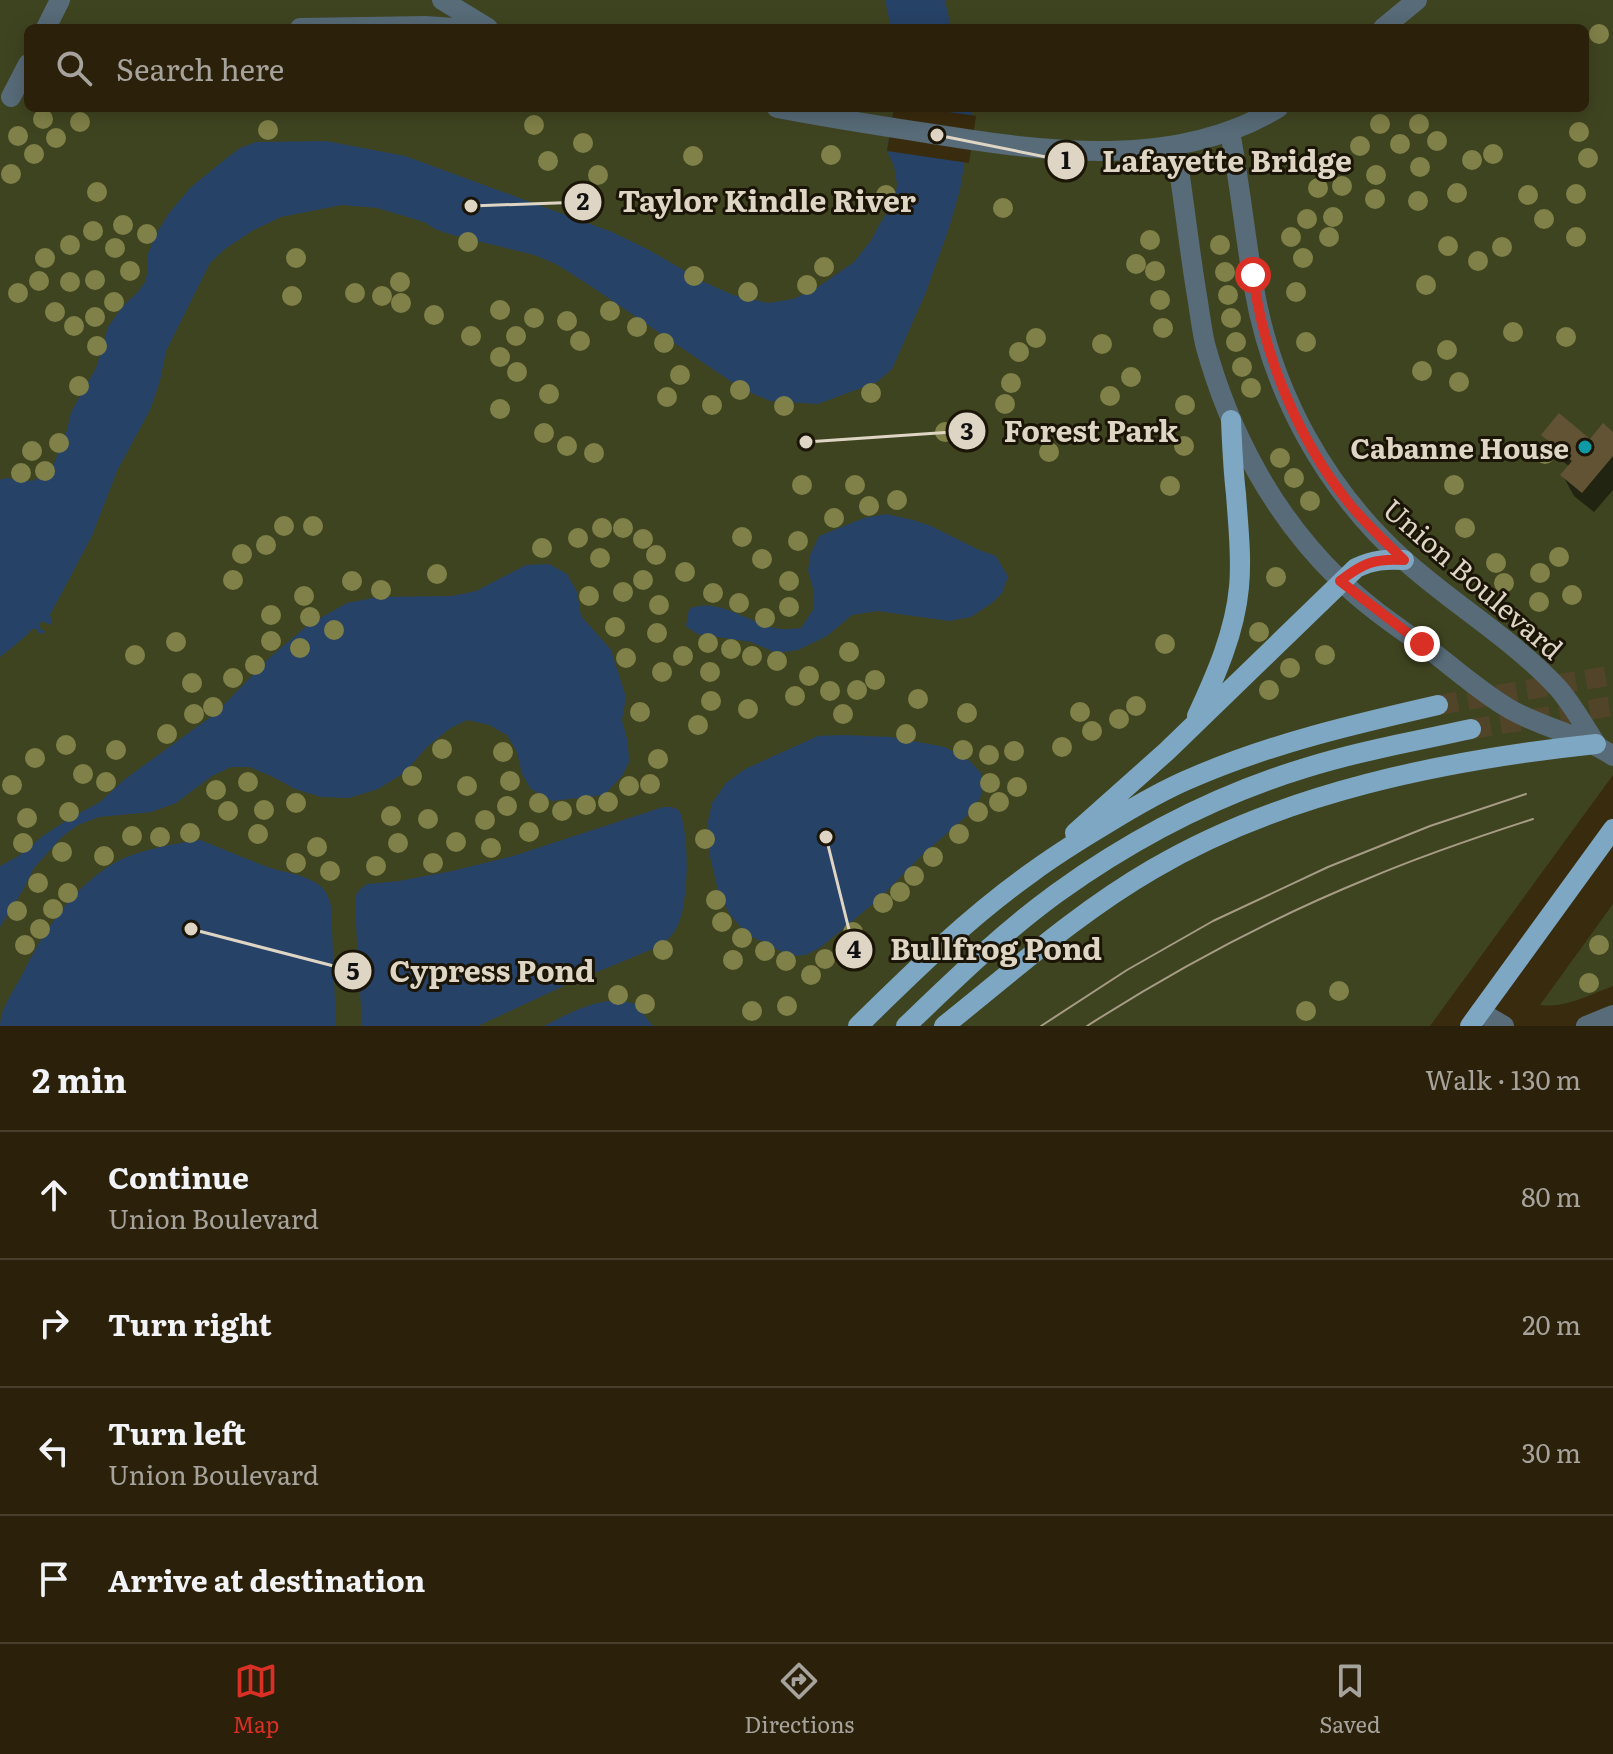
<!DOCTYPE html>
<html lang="en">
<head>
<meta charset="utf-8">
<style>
	:root { --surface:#2b200a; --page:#332813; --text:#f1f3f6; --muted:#a6a39c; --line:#473e2b; --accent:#d93025 }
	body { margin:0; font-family:Literata,serif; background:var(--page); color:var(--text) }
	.stop { position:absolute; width:24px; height:24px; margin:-18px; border:6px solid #d93025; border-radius:50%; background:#fff }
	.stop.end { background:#d93025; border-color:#fff; box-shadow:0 2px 8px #0008 }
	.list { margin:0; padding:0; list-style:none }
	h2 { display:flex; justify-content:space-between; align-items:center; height:104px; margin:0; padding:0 32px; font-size:34px }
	h2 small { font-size:26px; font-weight:400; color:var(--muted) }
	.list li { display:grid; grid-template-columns:52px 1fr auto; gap:24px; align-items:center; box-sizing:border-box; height:128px; padding:0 32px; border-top:2px solid var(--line) }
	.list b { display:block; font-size:30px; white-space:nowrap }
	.list p { margin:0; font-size:26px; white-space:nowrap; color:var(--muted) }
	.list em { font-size:26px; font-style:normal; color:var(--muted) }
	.icon { flex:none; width:44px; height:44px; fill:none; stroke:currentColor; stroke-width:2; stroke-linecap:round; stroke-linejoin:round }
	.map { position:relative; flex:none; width:1613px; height:1026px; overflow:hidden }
	.search { position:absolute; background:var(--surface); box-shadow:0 4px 20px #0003; left:24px; right:24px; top:24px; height:88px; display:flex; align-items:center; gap:20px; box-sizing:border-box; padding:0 28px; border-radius:12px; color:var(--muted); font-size:30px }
	.sheet { height:616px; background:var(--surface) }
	nav { display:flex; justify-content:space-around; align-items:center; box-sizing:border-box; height:112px; border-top:2px solid var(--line); background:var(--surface); font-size:22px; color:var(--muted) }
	nav a { display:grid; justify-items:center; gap:4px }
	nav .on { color:var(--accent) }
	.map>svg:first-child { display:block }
</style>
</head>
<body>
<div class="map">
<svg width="1613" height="1026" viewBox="0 0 1613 1026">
	<rect width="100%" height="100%" fill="#392b0d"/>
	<path fill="#3f4420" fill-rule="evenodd" d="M0,0H1613V775L1430,1026H0ZM28,28H1585V108H28Z
		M1613,904V986C1591,994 1564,1009 1540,1005Z"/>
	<path fill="#274267" d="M885,0H945L951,28H891Z
		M894,108H970L972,116L960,190L948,231L926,292L892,369L877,382L818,404L770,401L742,389L589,285L556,264L534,255L449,234L435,229L424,222L377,208L342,205L281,217L252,231L225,249L210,263L166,351L160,381L150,410L117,471L92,536L50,615L52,622L50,625L42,621L39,625L41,629L46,632L40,634L36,629H32C28,635 7,652 0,657V480L5,478L32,481L41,477L53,466L67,430L71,412L96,368L108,327L123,306L137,293L145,282L148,271V254L156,234L169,213L191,187L228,157L240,148L256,142L326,141L405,156L612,232L649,250L704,282L733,295L768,303L793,299L815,289L854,262L872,239L879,225L895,200L897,184L894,166L887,151Z
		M886,514L913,520L931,526L977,549L996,556L1008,577L1002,593L992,603L971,617L949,621L877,611L852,615L827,636L798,650L776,653L751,642L697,634L686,626L689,609C716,596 748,622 775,628C783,630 793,629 801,628L814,608V592L808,571L810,555L819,536L864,518Z
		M549,564L567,574L577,592L581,616L611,650L626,697L622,720L628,743L629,762L622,776L604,795L552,801L531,789L522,774L517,752L507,735L489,725L467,720L449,729L427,747L404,773L378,789L349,798L321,797L295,789L271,776L249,767H231L212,776L176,803L151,812L99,817L78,825L63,836L34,868L23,890L0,927V866L17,857L44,835L72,817L100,802L125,779L216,713L269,658L308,625L347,603L378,597L452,596L476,591L526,565Z
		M843,735L891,737L945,747L970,761L981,773L984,784L980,798L969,814L921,856L879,899L821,947L806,955L791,956L748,935L731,916L719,895L709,852L708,821L712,803L726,783L745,769L818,736Z
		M663,807H671L679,810C690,832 689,905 677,927C672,937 664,943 655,948L568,984L478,1026H362L355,907V897L360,889L367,884L399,881L452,871L513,856Z
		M200,840C222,848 243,858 265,866C282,873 303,873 319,885C326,890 329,898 331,906L336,1026H0C0,1009 14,990 22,975C43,932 73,886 116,862C140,849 174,844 200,840Z
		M620,1000L635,1004L653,1026H544C572,1012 588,1002 620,1000Z"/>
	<path fill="#392b0d" d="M894,108H921L976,116L969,163L887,151Z"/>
	<path fill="#0007" d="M1613,434V490L1594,512L1574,496L1563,476L1570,467L1555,455L1544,435L1590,442Z"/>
	<path fill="#625335" d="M1559,413L1590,439L1603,423L1613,432V456L1582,493L1560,475L1572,461L1541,435Z"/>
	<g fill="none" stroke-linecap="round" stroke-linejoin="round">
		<path stroke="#524428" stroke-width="20" stroke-dasharray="20 10" stroke-linecap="butt" d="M1438,705L1613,675
			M1471,729L1613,706"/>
		<path stroke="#576b78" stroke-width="20" d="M442,0L488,28
			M46,28L60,0
			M300,28L425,26L454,28
			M1383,28L1417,0
			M11,97L28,64
			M777,108C829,118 881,126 933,134C1046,152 1175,170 1278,108
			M1230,132C1240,184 1245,236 1254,288C1272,392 1325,489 1404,560C1453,604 1515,641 1558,688C1573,705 1584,726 1596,744
			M1175,145C1184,197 1189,250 1198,302C1200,316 1202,330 1205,344C1229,432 1273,515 1339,579C1366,606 1399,628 1430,650C1455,669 1481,692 1508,708C1541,728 1581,734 1613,756
			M1480,1012L1504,1026
			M1586,1026L1613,1015"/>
		<path stroke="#7da7c3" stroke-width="20" d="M1197,716C1216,675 1235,632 1239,587C1242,556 1238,525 1236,494C1233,469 1232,444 1231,420
			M1075,833L1167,751L1356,568C1373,560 1385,559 1404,560
			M858,1026C913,972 969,917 1031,873C1054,856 1078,841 1103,826C1132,808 1162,790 1194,777C1273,743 1355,724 1438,705
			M906,1026C954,980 1002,933 1057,893C1132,839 1217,795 1305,768C1359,751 1416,741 1471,729
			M944,1026C1012,972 1077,913 1153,869C1284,792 1446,760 1596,744
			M1470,1026L1613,829"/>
		<path stroke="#a69b85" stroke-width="2" d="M1041,1026L1127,970L1213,921L1328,867L1430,826L1526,794
			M1087,1026C1176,969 1269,919 1367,879C1421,856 1477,837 1533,819"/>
	</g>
	<g fill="#808148">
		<circle cx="1599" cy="34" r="10"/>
		<circle cx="43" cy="119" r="10"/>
		<circle cx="80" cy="122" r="10"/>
		<circle cx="1380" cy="124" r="10"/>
		<circle cx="1419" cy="124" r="10"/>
		<circle cx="534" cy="125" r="10"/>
		<circle cx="268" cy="130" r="10"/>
		<circle cx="1579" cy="132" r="10"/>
		<circle cx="18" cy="136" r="10"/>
		<circle cx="56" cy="138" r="10"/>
		<circle cx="1437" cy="141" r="10"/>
		<circle cx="583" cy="143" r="10"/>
		<circle cx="1400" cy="144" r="10"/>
		<circle cx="1360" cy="146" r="10"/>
		<circle cx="34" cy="154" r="10"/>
		<circle cx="1493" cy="154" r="10"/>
		<circle cx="831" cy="155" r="10"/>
		<circle cx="693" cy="156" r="10"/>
		<circle cx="1588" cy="158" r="10"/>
		<circle cx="1472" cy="160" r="10"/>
		<circle cx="548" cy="161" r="10"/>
		<circle cx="1420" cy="167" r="10"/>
		<circle cx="11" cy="174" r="10"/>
		<circle cx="598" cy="175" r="10"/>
		<circle cx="1376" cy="175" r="10"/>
		<circle cx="1342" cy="186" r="10"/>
		<circle cx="1318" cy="188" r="10"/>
		<circle cx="97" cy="192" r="10"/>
		<circle cx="1457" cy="193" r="10"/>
		<circle cx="1576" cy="194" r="10"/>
		<circle cx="886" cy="195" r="10"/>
		<circle cx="1528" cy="195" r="10"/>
		<circle cx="1375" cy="199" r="10"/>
		<circle cx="1418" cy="201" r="10"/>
		<circle cx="1003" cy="208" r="10"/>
		<circle cx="1333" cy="217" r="10"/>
		<circle cx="1307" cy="219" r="10"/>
		<circle cx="1544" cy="219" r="10"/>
		<circle cx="123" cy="225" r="10"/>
		<circle cx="93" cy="231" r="10"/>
		<circle cx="147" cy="234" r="10"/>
		<circle cx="1291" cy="237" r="10"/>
		<circle cx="1329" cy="237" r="10"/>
		<circle cx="1576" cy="237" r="10"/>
		<circle cx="1150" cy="240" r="10"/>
		<circle cx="468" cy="242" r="10"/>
		<circle cx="70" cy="245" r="10"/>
		<circle cx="1220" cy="245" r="10"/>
		<circle cx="1448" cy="246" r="10"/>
		<circle cx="1502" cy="247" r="10"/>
		<circle cx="115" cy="248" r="10"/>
		<circle cx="45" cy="258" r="10"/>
		<circle cx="296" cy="258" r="10"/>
		<circle cx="1303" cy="258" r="10"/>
		<circle cx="1478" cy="261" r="10"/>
		<circle cx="1136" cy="264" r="10"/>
		<circle cx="824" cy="267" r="10"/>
		<circle cx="130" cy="271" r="10"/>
		<circle cx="1155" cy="271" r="10"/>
		<circle cx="1225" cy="272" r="10"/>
		<circle cx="694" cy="276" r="10"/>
		<circle cx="95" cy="280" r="10"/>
		<circle cx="39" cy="281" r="10"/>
		<circle cx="70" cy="282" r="10"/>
		<circle cx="400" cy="282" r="10"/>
		<circle cx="807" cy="285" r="10"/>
		<circle cx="1426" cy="285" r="10"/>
		<circle cx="748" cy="292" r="10"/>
		<circle cx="1296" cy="292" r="10"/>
		<circle cx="18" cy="293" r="10"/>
		<circle cx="355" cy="293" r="10"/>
		<circle cx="1228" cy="295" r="10"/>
		<circle cx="292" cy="296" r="10"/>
		<circle cx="382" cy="296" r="10"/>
		<circle cx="1160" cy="300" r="10"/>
		<circle cx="114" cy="302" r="10"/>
		<circle cx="401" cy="303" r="10"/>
		<circle cx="500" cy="310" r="10"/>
		<circle cx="610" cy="311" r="10"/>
		<circle cx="55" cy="312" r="10"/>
		<circle cx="434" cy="315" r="10"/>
		<circle cx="95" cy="317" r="10"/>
		<circle cx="534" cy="318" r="10"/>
		<circle cx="1231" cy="318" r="10"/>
		<circle cx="567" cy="321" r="10"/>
		<circle cx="74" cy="326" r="10"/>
		<circle cx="637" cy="327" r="10"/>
		<circle cx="1163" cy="328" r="10"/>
		<circle cx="1513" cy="332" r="10"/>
		<circle cx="471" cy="336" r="10"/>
		<circle cx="516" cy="336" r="10"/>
		<circle cx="1566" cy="337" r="10"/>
		<circle cx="1036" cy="338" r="10"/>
		<circle cx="580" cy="341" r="10"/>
		<circle cx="1236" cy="342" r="10"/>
		<circle cx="1306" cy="342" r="10"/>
		<circle cx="664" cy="343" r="10"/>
		<circle cx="1102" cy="344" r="10"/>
		<circle cx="97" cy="346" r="10"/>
		<circle cx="1447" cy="350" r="10"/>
		<circle cx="1019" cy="352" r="10"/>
		<circle cx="500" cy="357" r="10"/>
		<circle cx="1242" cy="367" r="10"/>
		<circle cx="1422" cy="371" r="10"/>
		<circle cx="517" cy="372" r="10"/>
		<circle cx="680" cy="375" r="10"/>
		<circle cx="1131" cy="377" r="10"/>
		<circle cx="1459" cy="382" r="10"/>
		<circle cx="1011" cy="383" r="10"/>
		<circle cx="79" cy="386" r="10"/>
		<circle cx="1251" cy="388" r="10"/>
		<circle cx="740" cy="390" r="10"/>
		<circle cx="871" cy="393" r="10"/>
		<circle cx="549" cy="394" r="10"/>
		<circle cx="1110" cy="396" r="10"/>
		<circle cx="667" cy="397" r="10"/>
		<circle cx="1005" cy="404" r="10"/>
		<circle cx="712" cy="405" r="10"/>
		<circle cx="1185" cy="405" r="10"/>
		<circle cx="784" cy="406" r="10"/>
		<circle cx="500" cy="409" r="10"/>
		<circle cx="945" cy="432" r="10"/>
		<circle cx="544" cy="433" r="10"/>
		<circle cx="59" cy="443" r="10"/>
		<circle cx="567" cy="446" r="10"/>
		<circle cx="1184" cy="446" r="10"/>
		<circle cx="32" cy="451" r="10"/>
		<circle cx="1049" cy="452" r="10"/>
		<circle cx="594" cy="453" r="10"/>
		<circle cx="1545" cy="454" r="10"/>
		<circle cx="1280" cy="458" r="10"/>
		<circle cx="45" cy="471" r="10"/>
		<circle cx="21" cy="473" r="10"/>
		<circle cx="1294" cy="478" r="10"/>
		<circle cx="802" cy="485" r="10"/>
		<circle cx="855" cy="485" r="10"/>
		<circle cx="1454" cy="485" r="10"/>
		<circle cx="1170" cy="486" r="10"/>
		<circle cx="897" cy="500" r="10"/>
		<circle cx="1310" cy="501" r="10"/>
		<circle cx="869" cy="506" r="10"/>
		<circle cx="834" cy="518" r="10"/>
		<circle cx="284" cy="526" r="10"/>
		<circle cx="313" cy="526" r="10"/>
		<circle cx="602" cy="528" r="10"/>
		<circle cx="623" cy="528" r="10"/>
		<circle cx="1465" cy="528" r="10"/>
		<circle cx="742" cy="537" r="10"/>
		<circle cx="578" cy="538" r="10"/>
		<circle cx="643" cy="539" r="10"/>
		<circle cx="798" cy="541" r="10"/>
		<circle cx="266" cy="545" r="10"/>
		<circle cx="542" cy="548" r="10"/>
		<circle cx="242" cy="554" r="10"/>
		<circle cx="656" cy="555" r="10"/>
		<circle cx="1559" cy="557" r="10"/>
		<circle cx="600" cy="558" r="10"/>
		<circle cx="762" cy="559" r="10"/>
		<circle cx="1496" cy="563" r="10"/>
		<circle cx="685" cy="572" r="10"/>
		<circle cx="1540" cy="573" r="10"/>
		<circle cx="437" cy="574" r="10"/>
		<circle cx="1276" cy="577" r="10"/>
		<circle cx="233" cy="580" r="10"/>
		<circle cx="643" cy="580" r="10"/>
		<circle cx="352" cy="581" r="10"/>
		<circle cx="789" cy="581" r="10"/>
		<circle cx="1504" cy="583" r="10"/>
		<circle cx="381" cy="590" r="10"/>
		<circle cx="623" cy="592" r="10"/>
		<circle cx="713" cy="593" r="10"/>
		<circle cx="1572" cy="595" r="10"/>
		<circle cx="304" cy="596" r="10"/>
		<circle cx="589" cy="596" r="10"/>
		<circle cx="1539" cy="602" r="10"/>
		<circle cx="739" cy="603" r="10"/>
		<circle cx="659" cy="605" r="10"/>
		<circle cx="789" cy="607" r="10"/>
		<circle cx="271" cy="615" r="10"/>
		<circle cx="310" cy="617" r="10"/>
		<circle cx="765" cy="618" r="10"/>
		<circle cx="615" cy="627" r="10"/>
		<circle cx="334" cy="630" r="10"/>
		<circle cx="1259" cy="632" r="10"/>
		<circle cx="657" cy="633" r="10"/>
		<circle cx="271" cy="641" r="10"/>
		<circle cx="176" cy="642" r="10"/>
		<circle cx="708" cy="643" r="10"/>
		<circle cx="1165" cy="644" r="10"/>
		<circle cx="300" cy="648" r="10"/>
		<circle cx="731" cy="649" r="10"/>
		<circle cx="849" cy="652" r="10"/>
		<circle cx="135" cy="655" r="10"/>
		<circle cx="1325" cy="655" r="10"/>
		<circle cx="683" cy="656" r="10"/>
		<circle cx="752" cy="656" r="10"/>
		<circle cx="626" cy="658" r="10"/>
		<circle cx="777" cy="661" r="10"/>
		<circle cx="255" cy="665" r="10"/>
		<circle cx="1290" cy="668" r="10"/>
		<circle cx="662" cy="672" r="10"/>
		<circle cx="710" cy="672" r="10"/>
		<circle cx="809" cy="676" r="10"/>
		<circle cx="233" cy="678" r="10"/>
		<circle cx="875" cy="680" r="10"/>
		<circle cx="192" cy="683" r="10"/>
		<circle cx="857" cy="690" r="10"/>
		<circle cx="1269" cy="690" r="10"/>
		<circle cx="830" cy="691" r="10"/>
		<circle cx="795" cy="696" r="10"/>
		<circle cx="918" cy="699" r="10"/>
		<circle cx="711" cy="701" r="10"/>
		<circle cx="1136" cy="706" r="10"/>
		<circle cx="213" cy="707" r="10"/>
		<circle cx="748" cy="709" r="10"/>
		<circle cx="640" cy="712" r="10"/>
		<circle cx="1080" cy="712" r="10"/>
		<circle cx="967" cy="713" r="10"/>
		<circle cx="194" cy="714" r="10"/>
		<circle cx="843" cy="714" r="10"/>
		<circle cx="1119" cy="719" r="10"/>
		<circle cx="698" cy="725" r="10"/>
		<circle cx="1092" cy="731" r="10"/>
		<circle cx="167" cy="734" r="10"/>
		<circle cx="906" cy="734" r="10"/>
		<circle cx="66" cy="745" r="10"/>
		<circle cx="1062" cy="747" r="10"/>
		<circle cx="442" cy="749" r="10"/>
		<circle cx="116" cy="750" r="10"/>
		<circle cx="963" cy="750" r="10"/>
		<circle cx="1014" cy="751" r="10"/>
		<circle cx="503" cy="752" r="10"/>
		<circle cx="989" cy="755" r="10"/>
		<circle cx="35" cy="758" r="10"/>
		<circle cx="658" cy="759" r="10"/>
		<circle cx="83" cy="774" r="10"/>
		<circle cx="412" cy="776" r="10"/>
		<circle cx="510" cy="781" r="10"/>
		<circle cx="106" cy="782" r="10"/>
		<circle cx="248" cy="782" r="10"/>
		<circle cx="990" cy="783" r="10"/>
		<circle cx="650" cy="784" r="10"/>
		<circle cx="12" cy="785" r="10"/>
		<circle cx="467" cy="786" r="10"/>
		<circle cx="629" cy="786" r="10"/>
		<circle cx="1017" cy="787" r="10"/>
		<circle cx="216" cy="790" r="10"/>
		<circle cx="608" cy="802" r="10"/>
		<circle cx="999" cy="802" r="10"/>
		<circle cx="296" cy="803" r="10"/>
		<circle cx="539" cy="803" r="10"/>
		<circle cx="586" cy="805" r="10"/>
		<circle cx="507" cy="806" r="10"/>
		<circle cx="264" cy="810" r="10"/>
		<circle cx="228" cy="811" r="10"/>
		<circle cx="562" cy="811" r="10"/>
		<circle cx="69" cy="812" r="10"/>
		<circle cx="978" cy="812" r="10"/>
		<circle cx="391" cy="816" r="10"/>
		<circle cx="27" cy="818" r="10"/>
		<circle cx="428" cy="819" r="10"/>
		<circle cx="485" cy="820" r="10"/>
		<circle cx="529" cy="832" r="10"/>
		<circle cx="190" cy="833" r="10"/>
		<circle cx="258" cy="834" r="10"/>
		<circle cx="959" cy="834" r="10"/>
		<circle cx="132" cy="836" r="10"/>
		<circle cx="160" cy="837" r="10"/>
		<circle cx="705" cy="839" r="10"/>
		<circle cx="456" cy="842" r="10"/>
		<circle cx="23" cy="843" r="10"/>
		<circle cx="398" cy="843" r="10"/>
		<circle cx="317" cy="847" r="10"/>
		<circle cx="491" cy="848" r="10"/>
		<circle cx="62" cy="852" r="10"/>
		<circle cx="104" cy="856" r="10"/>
		<circle cx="933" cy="857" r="10"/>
		<circle cx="296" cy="863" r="10"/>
		<circle cx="433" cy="863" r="10"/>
		<circle cx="376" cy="866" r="10"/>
		<circle cx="330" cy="871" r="10"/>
		<circle cx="914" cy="876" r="10"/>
		<circle cx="38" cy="883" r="10"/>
		<circle cx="900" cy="892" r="10"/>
		<circle cx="68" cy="893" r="10"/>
		<circle cx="716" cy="900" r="10"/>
		<circle cx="883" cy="903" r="10"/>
		<circle cx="53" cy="909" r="10"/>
		<circle cx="17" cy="911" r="10"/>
		<circle cx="722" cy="922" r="10"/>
		<circle cx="40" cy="929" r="10"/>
		<circle cx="853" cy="932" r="10"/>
		<circle cx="742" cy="938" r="10"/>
		<circle cx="25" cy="945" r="10"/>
		<circle cx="1599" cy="945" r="10"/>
		<circle cx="663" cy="950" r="10"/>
		<circle cx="765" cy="951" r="10"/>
		<circle cx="848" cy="954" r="10"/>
		<circle cx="825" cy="959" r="10"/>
		<circle cx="733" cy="960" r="10"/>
		<circle cx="786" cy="961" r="10"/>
		<circle cx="811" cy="975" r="10"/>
		<circle cx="1589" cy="983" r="10"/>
		<circle cx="1339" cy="991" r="10"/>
		<circle cx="618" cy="995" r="10"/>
		<circle cx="645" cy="1004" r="10"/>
		<circle cx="787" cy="1006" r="10"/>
		<circle cx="752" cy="1011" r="10"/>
		<circle cx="1306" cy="1011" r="10"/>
	</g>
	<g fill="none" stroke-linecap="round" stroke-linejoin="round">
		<path stroke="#d93025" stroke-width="10" d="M1253,275C1263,354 1298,439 1348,502C1365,523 1384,541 1404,560C1375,558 1363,563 1340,581L1422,644"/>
	</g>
	<circle fill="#0f9aa8" stroke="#1b1508" stroke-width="3" cx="1585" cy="447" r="8"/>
	<g text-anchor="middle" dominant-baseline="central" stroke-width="6" stroke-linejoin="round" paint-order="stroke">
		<g font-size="28" font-weight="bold" fill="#ded5c4" stroke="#1b1508" text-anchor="end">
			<text x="1569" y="447">Cabanne House</text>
		</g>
		<g font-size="28" fill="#ded5c4" stroke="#1b1508">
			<text transform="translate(1474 578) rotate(41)">Union Boulevard</text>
		</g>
	</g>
	<path fill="none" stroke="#ded5c4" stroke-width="3" d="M937 135L1066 161M471 206L583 202M806 442L967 431M826 837L854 950M191 929L353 971"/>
	<g fill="#ded5c4" stroke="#1b1508" stroke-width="3">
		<circle cx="937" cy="135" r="8"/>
		<circle cx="471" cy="206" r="8"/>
		<circle cx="806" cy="442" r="8"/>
		<circle cx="826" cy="837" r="8"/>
		<circle cx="191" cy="929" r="8"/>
		<circle cx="1066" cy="161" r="20"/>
		<circle cx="583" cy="202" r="20"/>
		<circle cx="967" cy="431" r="20"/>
		<circle cx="854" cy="950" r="20"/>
		<circle cx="353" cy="971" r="20"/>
	</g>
	<g font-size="24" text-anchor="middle" font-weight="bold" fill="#111">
		<text x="1066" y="169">1</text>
		<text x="583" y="210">2</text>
		<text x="967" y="440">3</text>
		<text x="854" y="958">4</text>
		<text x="353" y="980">5</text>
	</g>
	<g font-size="30" text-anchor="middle" font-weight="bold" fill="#ded5c4" stroke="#1b1508" stroke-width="6" stroke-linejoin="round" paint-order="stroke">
		<text x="1227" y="172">Lafayette Bridge</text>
		<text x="767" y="212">Taylor Kindle River</text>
		<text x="1091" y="442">Forest Park</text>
		<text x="996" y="960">Bullfrog Pond</text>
		<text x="492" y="982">Cypress Pond</text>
	</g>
</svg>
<div class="stop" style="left:1253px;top:275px"></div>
<div class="stop end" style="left:1422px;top:644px"></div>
<div class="search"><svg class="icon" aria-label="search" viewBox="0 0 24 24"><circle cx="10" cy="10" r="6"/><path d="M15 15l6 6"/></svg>Search here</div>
</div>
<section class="sheet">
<h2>2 min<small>Walk · 130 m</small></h2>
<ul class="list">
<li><svg class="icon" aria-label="ahead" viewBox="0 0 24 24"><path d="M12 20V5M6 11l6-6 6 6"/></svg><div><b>Continue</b><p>Union Boulevard</p></div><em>80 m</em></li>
<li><svg class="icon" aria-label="right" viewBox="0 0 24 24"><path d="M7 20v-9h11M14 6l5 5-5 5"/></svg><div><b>Turn right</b></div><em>20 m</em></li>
<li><svg class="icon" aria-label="left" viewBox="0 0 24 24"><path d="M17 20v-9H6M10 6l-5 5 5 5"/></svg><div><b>Turn left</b><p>Union Boulevard</p></div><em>30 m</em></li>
<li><svg class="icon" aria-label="arrive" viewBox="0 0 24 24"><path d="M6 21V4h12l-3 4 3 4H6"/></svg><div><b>Arrive at destination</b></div></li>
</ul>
</section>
<nav>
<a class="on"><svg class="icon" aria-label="map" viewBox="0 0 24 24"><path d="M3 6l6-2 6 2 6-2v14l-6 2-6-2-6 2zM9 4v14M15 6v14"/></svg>Map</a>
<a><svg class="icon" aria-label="directions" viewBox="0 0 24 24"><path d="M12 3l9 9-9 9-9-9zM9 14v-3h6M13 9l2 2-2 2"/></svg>Directions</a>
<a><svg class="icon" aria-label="saved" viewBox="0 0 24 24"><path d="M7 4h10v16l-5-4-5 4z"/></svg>Saved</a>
</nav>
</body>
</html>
